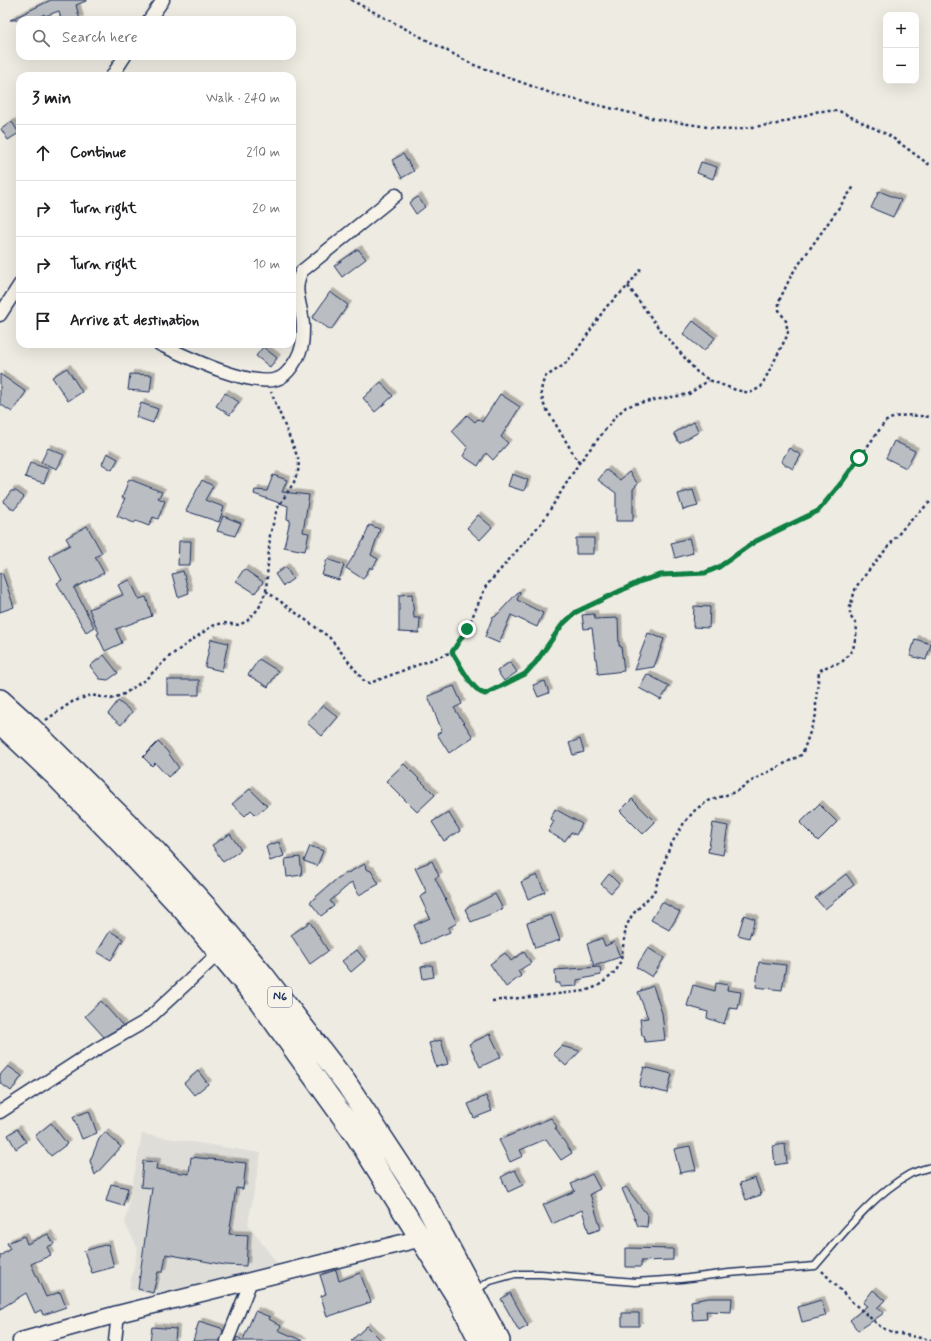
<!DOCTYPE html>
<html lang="en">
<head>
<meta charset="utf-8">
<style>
	:root { --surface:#fff; --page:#f6f6f6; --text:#202124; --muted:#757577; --line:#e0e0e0 }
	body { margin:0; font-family:Mynerve,sans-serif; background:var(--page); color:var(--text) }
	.controls { position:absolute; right:12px; top:12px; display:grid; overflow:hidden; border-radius:8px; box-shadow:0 4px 16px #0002 }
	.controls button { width:36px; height:36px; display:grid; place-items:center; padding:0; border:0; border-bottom:1px solid var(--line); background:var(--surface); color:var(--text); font:20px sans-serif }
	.stop { position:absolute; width:12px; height:12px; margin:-9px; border:3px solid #0b8043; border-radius:50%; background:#fff }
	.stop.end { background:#0b8043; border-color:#fff; box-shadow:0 1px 4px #0008 }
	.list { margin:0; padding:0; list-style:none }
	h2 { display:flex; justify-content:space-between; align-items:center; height:52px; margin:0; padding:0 16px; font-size:17px }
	h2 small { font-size:13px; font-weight:400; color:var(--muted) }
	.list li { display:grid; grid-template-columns:26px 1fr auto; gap:12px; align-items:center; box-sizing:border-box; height:56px; padding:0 16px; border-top:1px solid var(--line) }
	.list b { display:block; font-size:15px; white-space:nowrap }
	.list em { font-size:13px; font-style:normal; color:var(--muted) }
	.icon { flex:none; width:22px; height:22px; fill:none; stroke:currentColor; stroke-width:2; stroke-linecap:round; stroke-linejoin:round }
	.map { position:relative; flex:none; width:931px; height:1341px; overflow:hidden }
	.search { position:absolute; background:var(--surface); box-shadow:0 4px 16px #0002; left:16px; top:16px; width:280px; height:44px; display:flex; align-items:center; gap:10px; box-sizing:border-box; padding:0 14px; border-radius:12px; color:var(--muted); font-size:15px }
	.panel { position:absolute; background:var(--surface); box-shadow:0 4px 16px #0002; left:16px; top:72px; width:280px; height:276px; border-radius:12px }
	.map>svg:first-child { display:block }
</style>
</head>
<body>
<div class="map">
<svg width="931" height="1341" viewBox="0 0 931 1341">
	<defs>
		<filter id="shadow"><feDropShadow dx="3.5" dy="-3.5" stdDeviation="0" flood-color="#0004"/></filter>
	</defs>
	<rect width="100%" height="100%" fill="#eeebe2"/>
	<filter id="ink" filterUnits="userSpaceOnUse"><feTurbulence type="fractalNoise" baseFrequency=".025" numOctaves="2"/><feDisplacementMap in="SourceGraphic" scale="8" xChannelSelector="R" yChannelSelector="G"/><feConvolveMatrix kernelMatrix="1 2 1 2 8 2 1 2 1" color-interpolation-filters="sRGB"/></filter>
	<g filter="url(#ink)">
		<path fill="#deddd8" d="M142,1134L261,1153L248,1224L281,1269L164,1298L129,1289L138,1248L125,1224Z"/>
		<path fill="#babdc2" stroke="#1b2f5e" filter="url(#shadow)" d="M51,0H86V1L76,5L80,20H61L59,11L45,16L44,14L34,20H10Z
			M12,122L19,133L8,140L1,129Z
			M403,154L414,171L402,178L392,160Z
			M701,162L717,167L713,179L697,173Z
			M879,191L901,200L893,217L871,208Z
			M418,197L425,207L416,214L409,203Z
			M358,249L366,259L342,277L334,266Z
			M330,292L348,305L331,330L312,318Z
			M693,321L715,338L704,351L683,334Z
			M263,347L277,358L270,367L256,356Z
			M67,368L82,392L68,401L52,377Z
			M0,374L26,392L12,412L0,404Z
			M130,374L152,375L150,392L128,390Z
			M381,382L393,396L375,412L363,398Z
			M225,393L239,402L230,415L216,406Z
			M500,394L520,407L501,437L508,443L493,460L486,453L478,466L463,456L468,448L452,431L467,415L475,422L478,419L482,422Z
			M141,403L158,409L153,423L136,417Z
			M694,422L699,432L679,443L674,433Z
			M894,441L915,451L906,468L886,458Z
			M48,448L64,455L57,469L41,462Z
			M789,448L801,455L793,469L781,462Z
			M107,453L118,459L112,470L102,464Z
			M30,463L49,469L44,483L25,477Z
			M606,470L620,480L629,472L638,484L633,489V521H616V493L598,480Z
			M512,474L528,480L524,491L508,486Z
			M273,475L287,480L282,492L309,495L303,532L309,533L305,551L284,547L290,520L287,519L288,506L254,494L255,490L267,491Z
			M129,479L162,492L158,498L165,501L158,519L153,517L149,526L136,521L134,523L117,516L125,498H122Z
			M202,480L213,486L205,500L224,507L219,522L186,511Z
			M693,490L698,506L683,510L678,494Z
			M11,491H16L24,497L14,510L3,502Z
			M478,515L492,527L480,540L467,528Z
			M223,516L241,523L235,536L217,531Z
			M369,525L380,529L371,555L378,559L372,569L370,567L363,579L346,568L364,539Z
			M87,526L102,553L95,557L104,573L74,588L94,627L86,632L57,583L62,580L49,556L70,545L66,538Z
			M576,538H594V554H576Z
			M689,538L693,553L675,558L671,543Z
			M179,541H191L190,565H178Z
			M327,559L344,565L339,580L322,575Z
			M286,567L293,579L283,586L275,574Z
			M244,569L263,582L255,593L236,581Z
			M183,571L189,593L178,597L172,574Z
			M2,572L14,607L0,612V573Z
			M130,580L139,599L146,597L152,616L116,629L122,643L105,651L97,634L99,633L89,609L123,595L118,585Z
			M519,591L520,592L517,600L543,613L537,627L511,615L499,643L485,637L493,616L495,617Z
			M412,594L414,618H420L419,633L399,632V595Z
			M694,606L710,607L709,628L693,627Z
			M594,614L595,619L618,618L619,646H621L624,671L598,674L592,628L584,629L582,615Z
			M648,633L664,639L654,667L634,670Z
			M211,639L228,643L222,671L205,667Z
			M915,639L931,644L926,660L910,656Z
			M104,655L118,673L108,680L100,679L90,666Z
			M259,659L278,671L268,687L248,675Z
			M510,662L517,672L504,681L497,671Z
			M647,674L669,686L661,700L639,688Z
			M167,680H199V695H167Z
			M545,681L549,693L538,697L533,685Z
			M454,686L462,704L454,708L473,737L449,753L437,734L442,731L428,696Z
			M118,701L132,712L121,725L108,714Z
			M323,705L338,717L322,736L307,723Z
			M580,739L584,752L573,755L569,743Z
			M158,742L167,751L179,768L168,777L155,763L152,766L143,757Z
			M404,764L435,795L417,812L386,781Z
			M250,789L267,806L256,815L251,810L245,816L232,804Z
			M632,799L655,822L643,834L620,811Z
			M819,804L837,822L818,841L800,823Z
			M555,809L582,824L576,835L571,832L565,841L548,832L554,821L550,819Z
			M448,812L460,831L444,841L432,822Z
			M713,823L728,826L723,855L708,852Z
			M230,834L241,850L223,862L212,845Z
			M279,842L284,856L270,861L266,846Z
			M310,846L323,851L317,866L304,861Z
			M300,857L302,875L287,877L285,859Z
			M432,861L439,876L435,878L457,923L448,928L450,932L421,944L414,925L430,918L420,897L427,893L415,868Z
			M365,864L366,869L371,871L379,884L359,895L352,882L330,901L334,906L321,916L310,902L338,878Z
			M609,874L619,884L611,893L601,884Z
			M846,874L854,885L825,909L815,898Z
			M537,875L545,892L528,899L521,882Z
			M495,894L503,909L471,922L465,909Z
			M662,902L680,912L669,930L651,920Z
			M551,915L560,940L535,948L527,923Z
			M744,915L755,919L749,938L738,935Z
			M310,922L328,951L310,964L291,935Z
			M110,931L123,939L111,960L97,952Z
			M602,938L605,946L614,942L620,957L594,966L587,944Z
			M648,948L664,958L652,977L636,967Z
			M357,950L365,960L351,972L342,961Z
			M524,952L531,963L518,971L521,976L506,987L490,964L505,953L511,961Z
			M759,962L786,965L782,990L756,987Z
			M432,965L434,977L423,979L421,967Z
			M600,967L601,975L577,980V986L560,987V983H556L555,970Z
			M716,983L728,985L727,990L741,992L738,1009L729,1008L724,1024L707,1018L708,1012L687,1006L693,985L715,991Z
			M653,986L662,1013L665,1040L645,1042L644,1036H642L640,1019L648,1018L638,992Z
			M101,1001L123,1026L104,1037L85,1016Z
			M490,1034L501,1057L480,1067L469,1044Z
			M441,1040L448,1064L436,1067L429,1043Z
			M561,1046L580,1051L566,1066L553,1054Z
			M8,1066L22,1076L11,1091L0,1083V1075Z
			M644,1067L672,1074L667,1093L639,1086Z
			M198,1071L208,1084L194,1095L184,1083Z
			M486,1096L492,1111L474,1118L468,1104Z
			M89,1111L97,1133L82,1139L73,1117Z
			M551,1118L557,1127L555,1128L572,1153L561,1160L546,1139L520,1150L523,1156L510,1162L499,1140Z
			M51,1123L67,1144L51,1156L35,1136Z
			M17,1129L26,1142L16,1149L8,1135Z
			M105,1132L121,1147L95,1175L90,1161L99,1139Z
			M785,1144L787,1163L775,1165L773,1146Z
			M690,1146L696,1170L680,1173L674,1149Z
			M191,1157L246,1163L243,1189L236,1188L229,1234L248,1235L246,1266L225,1265L166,1254L163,1272H158L153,1293L138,1289L152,1188L141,1187L143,1161L157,1162L156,1169L189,1174Z
			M515,1170L523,1185L508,1192L501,1177Z
			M592,1174L600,1189L590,1194L601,1229L589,1233L582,1210L552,1224L543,1205L575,1191L571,1184Z
			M755,1178L761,1195L746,1200L740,1183Z
			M111,1184L128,1188L123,1206L106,1201Z
			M626,1187L648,1216L647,1227L638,1226L622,1189Z
			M48,1234L54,1244L47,1247L51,1255L31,1264L46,1297L60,1292L66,1307L43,1315L41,1310L35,1313L26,1293L0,1309V1256L10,1249L7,1243L24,1236L27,1244Z
			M108,1244L114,1267L92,1273L84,1251Z
			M626,1248L673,1249V1260L641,1261V1267H626Z
			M336,1270L339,1281L360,1273L371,1302L327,1317L321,1296L326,1294L320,1275Z
			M873,1290L885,1300L877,1308L884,1313L858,1331L850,1320L867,1306L863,1303Z
			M510,1293L528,1326L519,1331L501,1299Z
			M709,1298H732L731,1312L706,1311L707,1319L693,1320L691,1301Z
			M821,1300L826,1316L802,1322L798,1307Z
			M255,1311L270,1317L269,1319L281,1326L278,1330L303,1341H235L237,1337L243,1340Z
			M622,1313H639V1326H622Z
			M199,1321L221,1328L223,1331L220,1341H193Z
			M367,1326L382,1341H351Z
			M152,1327L176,1329L175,1341H150Z"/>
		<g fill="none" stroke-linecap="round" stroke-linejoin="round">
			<defs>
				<path id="lane" d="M475,1291L490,1281L515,1274H541L635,1282L681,1279L729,1273L815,1266C843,1234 872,1195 910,1174C916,1171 924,1169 931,1167"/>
				<path id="street" d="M149,20L163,0
					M112,76L125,56
					M0,315L20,284
					M159,344C185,356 250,388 277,379C288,376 298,358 301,349C303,343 303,334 303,327C303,306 291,291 302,271L396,195
					M0,1112L97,1049L146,1021L220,952
					M115,1341L118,1314
					M227,1341L251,1281"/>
				<path id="secondary" d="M21,1341L118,1314L422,1238"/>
				<path id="highway" d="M0,700L31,728L156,852L207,908L263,975L346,1083L425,1203L499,1341
					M0,723L53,773L123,845L182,908L259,1000L356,1135L461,1303L480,1341"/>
			</defs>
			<use href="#lane" stroke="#1b2f5e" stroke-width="9"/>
			<use href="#street" stroke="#1b2f5e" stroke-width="15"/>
			<use href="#secondary" stroke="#1b2f5e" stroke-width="19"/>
			<use href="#highway" stroke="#1b2f5e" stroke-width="24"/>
			<path stroke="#1b2f5e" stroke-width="2.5" stroke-dasharray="3 3" stroke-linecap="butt" d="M351,0L474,65L556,95L656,119L727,130L777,124L819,111H839L890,136L931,166
				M628,286L658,327L697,372L709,380L736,390L750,393L761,387L788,334L786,321L779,310V301L792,274L855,185
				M579,463L544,405L541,393L542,385L545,377L564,365L577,350L606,307L628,286L642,267
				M266,591L329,637L365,682L370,683L452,652C459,663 473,692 485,694L525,674L536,662L562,625L576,612L641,581L661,575L705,573L719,567L754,542L818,511L842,482L885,422C900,412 914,416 931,417
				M452,652L467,629L486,586L543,521L579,463L617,415L626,407L638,403L689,394L709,380
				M46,720L72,702L91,695L111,699L124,694L146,679L170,656L212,626L223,623L239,625L247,621L259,608L266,591L270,535L277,509L294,482L299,468L298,458L271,392
				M492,1001L585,991L598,986L611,976L617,969L621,960L626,927L632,915L654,892L670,846L684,823L696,809L708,801L735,792L755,779L801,755L803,752L816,715V699L819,672L823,668L842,662L853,649L857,631L856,624L850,616V607L856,587L869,570L906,525L931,501
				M822,1271L851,1301L882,1328L895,1333L931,1340"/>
			<use href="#lane" stroke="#f7f3e8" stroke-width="6"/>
			<use href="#street" stroke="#f7f3e8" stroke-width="12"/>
			<use href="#secondary" stroke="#f7f3e8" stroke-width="16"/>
			<use href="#highway" stroke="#f7f3e8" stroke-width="21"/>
		</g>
	</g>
	<g fill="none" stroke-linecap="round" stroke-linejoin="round" filter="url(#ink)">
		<path stroke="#0b8043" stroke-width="5" d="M467,629L452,652C459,663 473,692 485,694L525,674L536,662L562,625L576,612L641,581L661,575L705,573L719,567L754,542L818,511L842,482L859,458"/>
	</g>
	<g text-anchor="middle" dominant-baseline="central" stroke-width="3" stroke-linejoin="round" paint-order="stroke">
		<rect fill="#f7f3e8" stroke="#5d6a87" stroke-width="1" x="268" y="987" width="24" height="20" rx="3"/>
		<g font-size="12" font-weight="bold" fill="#1b2f5e">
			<text x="280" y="997">N6</text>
		</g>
	</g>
</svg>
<div class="controls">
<button>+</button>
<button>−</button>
</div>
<div class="stop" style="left:859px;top:458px"></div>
<div class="stop end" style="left:467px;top:629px"></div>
<div class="search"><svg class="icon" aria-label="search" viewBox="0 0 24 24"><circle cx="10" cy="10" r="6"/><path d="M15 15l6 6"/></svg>Search here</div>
<section class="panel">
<h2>3 min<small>Walk · 240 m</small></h2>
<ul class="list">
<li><svg class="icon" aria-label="ahead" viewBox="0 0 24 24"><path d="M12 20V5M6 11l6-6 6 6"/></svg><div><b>Continue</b></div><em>210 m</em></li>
<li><svg class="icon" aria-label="right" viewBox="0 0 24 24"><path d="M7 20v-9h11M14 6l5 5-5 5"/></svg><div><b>Turn right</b></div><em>20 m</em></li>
<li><svg class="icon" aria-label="right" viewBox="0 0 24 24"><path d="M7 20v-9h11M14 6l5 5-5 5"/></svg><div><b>Turn right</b></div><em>10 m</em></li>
<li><svg class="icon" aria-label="arrive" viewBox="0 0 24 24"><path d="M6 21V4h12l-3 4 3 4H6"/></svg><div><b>Arrive at destination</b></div></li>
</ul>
</section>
</div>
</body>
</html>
